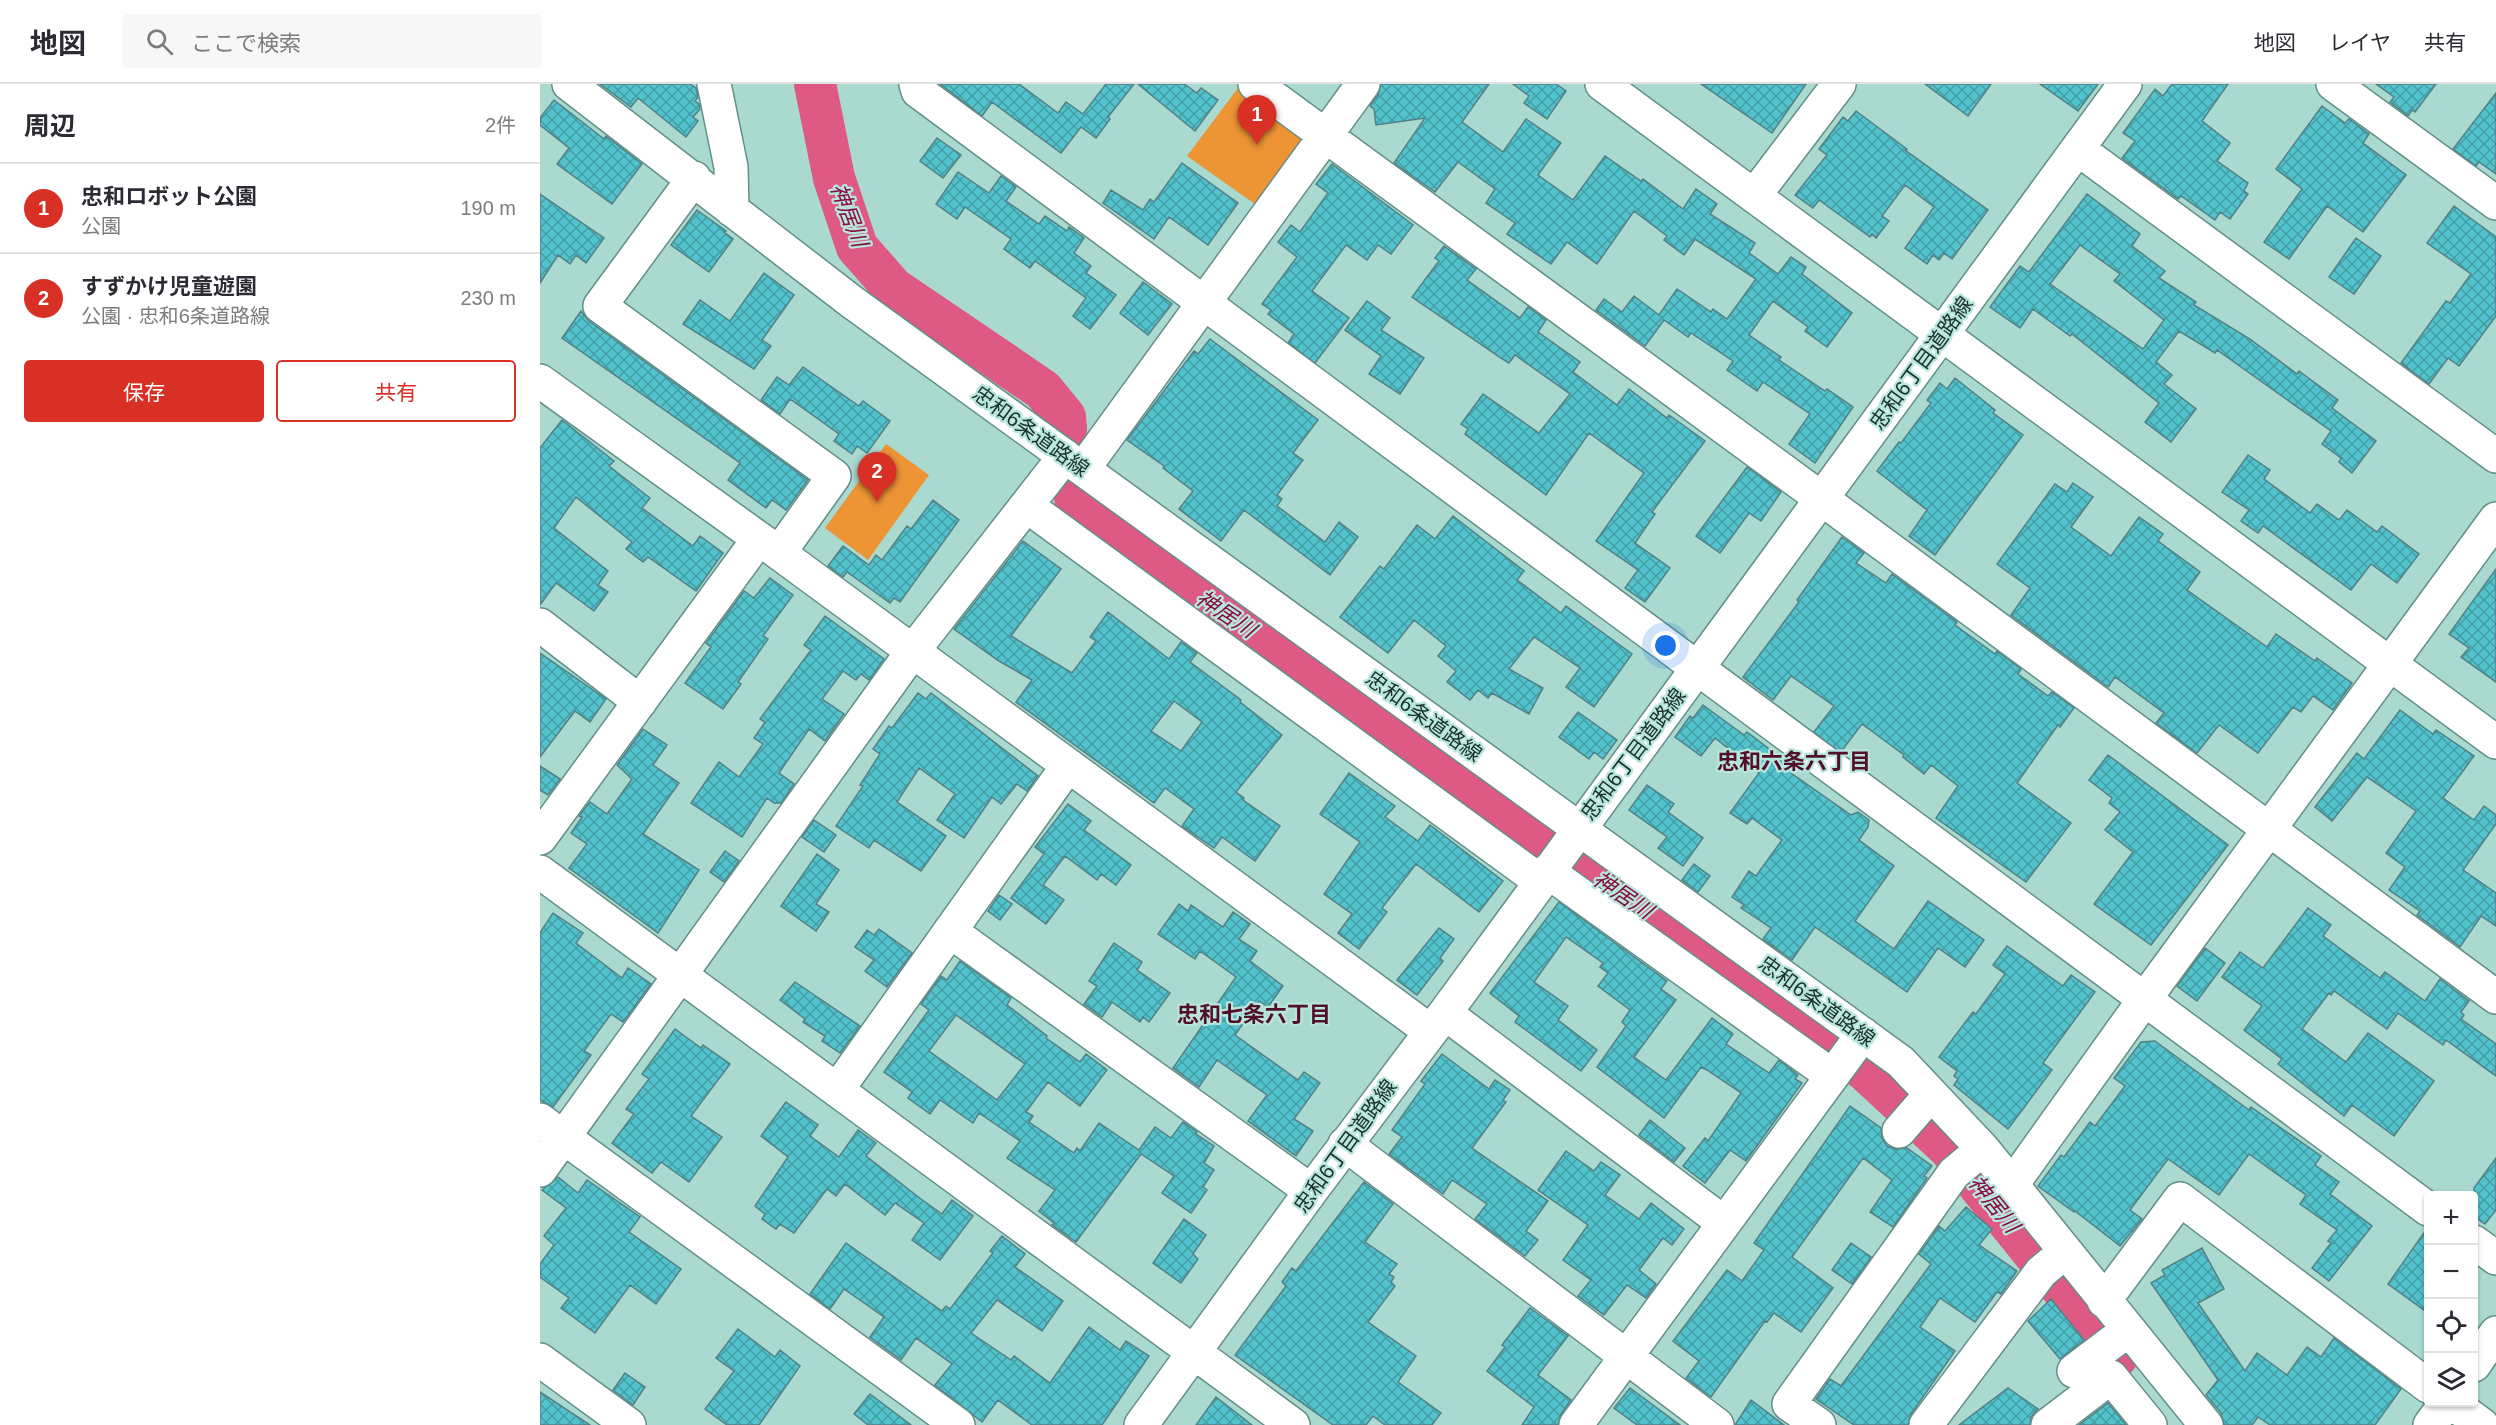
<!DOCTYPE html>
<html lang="ja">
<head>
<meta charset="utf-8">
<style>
	:root { --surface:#fff; --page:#f7f7f7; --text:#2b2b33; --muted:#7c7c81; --line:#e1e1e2; --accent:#d93025 }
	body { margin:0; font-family:Arial,"Noto Sans JP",sans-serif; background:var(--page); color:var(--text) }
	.controls { position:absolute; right:18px; bottom:18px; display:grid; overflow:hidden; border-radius:6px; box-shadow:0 2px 4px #0004 }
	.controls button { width:54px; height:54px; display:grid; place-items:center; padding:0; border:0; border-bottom:2px solid var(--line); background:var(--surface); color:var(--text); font:30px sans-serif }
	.you { position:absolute; left:1126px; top:562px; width:21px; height:21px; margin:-15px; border:4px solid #fff; border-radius:50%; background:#1a73e8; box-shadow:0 0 0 9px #1a73e833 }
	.badge { display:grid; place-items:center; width:39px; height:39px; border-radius:50%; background:var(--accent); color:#fff; font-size:20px; font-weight:700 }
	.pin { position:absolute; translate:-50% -50px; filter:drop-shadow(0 2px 3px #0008) }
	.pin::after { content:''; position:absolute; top:32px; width:21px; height:18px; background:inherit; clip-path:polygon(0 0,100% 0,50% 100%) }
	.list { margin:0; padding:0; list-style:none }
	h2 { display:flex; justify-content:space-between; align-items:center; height:78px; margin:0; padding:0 24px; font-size:26px }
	h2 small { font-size:20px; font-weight:400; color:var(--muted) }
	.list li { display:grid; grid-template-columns:39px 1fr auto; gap:18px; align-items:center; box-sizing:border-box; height:90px; padding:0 24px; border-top:2px solid var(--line) }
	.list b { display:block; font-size:22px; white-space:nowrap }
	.list p { margin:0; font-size:20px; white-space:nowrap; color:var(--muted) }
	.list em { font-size:20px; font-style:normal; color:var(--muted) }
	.actions { display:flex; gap:12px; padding:18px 24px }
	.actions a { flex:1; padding:14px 0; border:2px solid var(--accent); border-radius:6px; text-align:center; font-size:21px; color:var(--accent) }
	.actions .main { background:var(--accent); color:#fff }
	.icon { flex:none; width:33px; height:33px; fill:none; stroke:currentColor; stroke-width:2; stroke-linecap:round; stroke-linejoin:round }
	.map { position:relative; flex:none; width:1956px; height:1341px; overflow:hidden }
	header { display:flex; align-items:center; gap:36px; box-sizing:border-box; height:84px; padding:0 30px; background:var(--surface); border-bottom:2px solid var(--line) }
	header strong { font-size:28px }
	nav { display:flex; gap:33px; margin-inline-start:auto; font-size:21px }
	.search { width:420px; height:54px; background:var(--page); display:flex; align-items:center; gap:15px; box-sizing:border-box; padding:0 21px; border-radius:6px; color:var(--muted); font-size:22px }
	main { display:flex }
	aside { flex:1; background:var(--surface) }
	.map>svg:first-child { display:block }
</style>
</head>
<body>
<header>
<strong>地図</strong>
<div class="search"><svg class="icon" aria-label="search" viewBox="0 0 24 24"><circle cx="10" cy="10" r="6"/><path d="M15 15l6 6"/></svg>ここで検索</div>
<nav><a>地図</a><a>レイヤ</a><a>共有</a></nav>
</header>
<main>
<aside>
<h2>周辺<small>2件</small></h2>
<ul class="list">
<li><span class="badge">1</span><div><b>忠和ロボット公園</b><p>公園</p></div><em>190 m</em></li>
<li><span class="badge">2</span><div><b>すずかけ児童遊園</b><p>公園 · 忠和6条道路線</p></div><em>230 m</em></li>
</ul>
<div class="actions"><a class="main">保存</a><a>共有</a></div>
</aside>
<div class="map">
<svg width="1956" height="1341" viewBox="0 0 1956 1341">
	<defs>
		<pattern id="building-cross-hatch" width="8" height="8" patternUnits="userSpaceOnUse" patternTransform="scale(1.5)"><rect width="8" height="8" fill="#52c2cc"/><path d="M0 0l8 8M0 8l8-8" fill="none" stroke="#439ea6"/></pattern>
	</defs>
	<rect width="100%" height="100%" fill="#aad9d0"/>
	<path fill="#ed9434" d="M701,0L785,51L729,130L647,72Z
		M346,360L389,391L328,476L285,444Z"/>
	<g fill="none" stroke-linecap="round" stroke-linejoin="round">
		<path stroke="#de5a84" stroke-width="42" d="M275,0L294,94L317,163L353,204L503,306L525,333L526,345
			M535,412L536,423L547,436L677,527L840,636L995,753L1128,841L1326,987L1409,1064L1577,1273"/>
	</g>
	<path fill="url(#building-cross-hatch)" stroke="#538185" stroke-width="1.5" fill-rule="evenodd" d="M60,0H150L156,4L158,13L155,17L159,20L160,25L153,33L158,37L146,53L98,14L91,23Z
		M400,0H479L518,29L526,18L543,30L566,0H594L568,33L570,35L556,54L541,43L521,69L452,18L442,32Z
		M598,0H644L657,9L661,4L678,16L655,47Z
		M841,0H949L922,38L963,68L986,35L1021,59L998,91L1033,116L1065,72L1101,97L1103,95L1143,125L1156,105L1177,120L1170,130L1215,159L1209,169L1238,190L1251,173L1266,183L1262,190L1312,229L1287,263L1265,247L1268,243L1233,217L1209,251L1241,273L1239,276L1285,307L1287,305L1313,323L1275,379L1249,360L1270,330L1223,298L1217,307L1187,286L1193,277L1151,249L1148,253L1124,236L1105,262L1056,226L1064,215L1082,228L1094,212L1119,231L1137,205L1171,228L1173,225L1187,235L1216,195L1155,155L1144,171L1124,156L1127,152L1094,127L1057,180L1027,158L1011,180L967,150L975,139L946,119L955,105L918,78L895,108L854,79L885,34L836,41L834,25L830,22L838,11Z
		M973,0H1016L1026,7L1007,35L984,19L989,12Z
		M1161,0H1266L1232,49Z
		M1385,0H1451L1428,32Z
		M1500,0H1558L1538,27Z
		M1632,0H1688L1662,37L1690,59L1677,77L1708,99L1704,107L1708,110L1690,135L1680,128L1675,136L1641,112L1638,115L1582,74L1595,57L1583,49L1615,5L1623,12Z
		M1836,0H1896L1875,28L1872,26L1868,32L1850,18L1854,13Z
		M1956,9V90L1939,78L1936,82L1913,65Z
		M14,16L64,55L66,52L102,80L72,120L17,80L29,64L0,41V34Z
		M1782,22L1805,39L1809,35L1829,50L1823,59L1866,91L1823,148L1787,122L1749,175L1724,158L1762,105L1736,85Z
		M1316,27L1367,65L1365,66L1448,126L1412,175L1404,169L1399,176L1393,171L1387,180L1365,164L1394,123L1365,101L1342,132L1349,137L1336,154L1332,150L1330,153L1279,116L1273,124L1255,111L1287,71L1279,65L1303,33L1308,37Z
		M397,54L421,71L403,94L380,77Z
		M642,79L698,119L668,161L629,133L614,155L563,119L571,106L603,126L610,115L614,118Z
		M792,80L873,141L851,170L838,161L827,176L806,161L772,207L809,234L775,279L748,259L754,250L728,230L731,226L722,220L757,173L738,158L751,141L760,148L788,109L776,100Z
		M418,88L449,109L461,92L476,103L466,117L499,140L505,132L527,147L529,143L544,154L534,169L551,182L546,189L576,211L550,245L533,232L546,214L495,177L490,184L464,165L471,155L425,123L417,135L396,120Z
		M0,110L64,154L46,179L36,171L30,180L18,171L0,199Z
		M1547,110L1600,150L1592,162L1625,187L1619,194L1656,218L1654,221L1710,255L1757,290L1759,287L1798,316L1792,324L1836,357L1812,389L1799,378L1801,374L1782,360L1791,347L1677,266L1675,269L1639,247L1616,278L1632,291L1624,300L1656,325L1631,358L1605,338L1619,319L1532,250L1530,252L1493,225L1480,244L1450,223L1480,182L1489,188ZM1540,161L1580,190L1574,197L1624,236L1603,265L1510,200Z
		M1914,122L1956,153V232L1919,282L1908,274L1889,300L1861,279L1906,217L1910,219L1931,190L1887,159Z
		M157,126L186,147L184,148L193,155L169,188L131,161Z
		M1816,154L1841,172L1814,210L1789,193Z
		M904,162L936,185L927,196L980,234L988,223L1006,236L998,248L1040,278L1033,288L1077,321L1089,305L1127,334L1129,331L1165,357L1112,428L1115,430L1095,459L1130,484L1105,518L1085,504L1098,486L1056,457L1104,389L1049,349L1006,411L925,350L928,345L921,340L943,310L999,349L1030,310L975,271L969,279L961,274L872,213L899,177L895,174Z
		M224,189L254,211L222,256L231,262L214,285L143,240L160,216L190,237Z
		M603,198L632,220L608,251L580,229Z
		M827,217L850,234L841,246L884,274L860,310L829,290L841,272L805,246Z
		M41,227L49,237L268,396L246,426L232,416L226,424L188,396L200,379L22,254Z
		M670,255L778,336L753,369L763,376L737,411L742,415L737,422L785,458L799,438L818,453L790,491L704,426L681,457L639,425L653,407L623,384L624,382L587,356L654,267L658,270Z
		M263,283L319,322L323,317L350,337L327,369L317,362L312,370L294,357L299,350L250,315L240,330L221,316L237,293L249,301Z
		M1415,294L1455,326L1453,329L1483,351L1395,471L1369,452L1387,426L1337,387L1359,358L1361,359L1391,319L1387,316L1400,299L1407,305Z
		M22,336L74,377L69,382L110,414L102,424L153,462L160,452L183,469L156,507L108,473L103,478L86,465L92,458L36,413L14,444L68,487L58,501L68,508L54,527L16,499L0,521V364Z
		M1708,371L1730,386L1724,395L1770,429L1777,420L1799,436L1807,426L1837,448L1842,442L1879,470L1857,499L1831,480L1811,506L1723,442L1718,449L1701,437L1709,426L1682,408Z
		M1207,383L1241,408L1221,437L1209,429L1180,469L1156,452Z
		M1533,399L1553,413L1531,443L1571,472L1599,433L1623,450L1618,457L1660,488L1647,506L1727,563L1736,550L1775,577L1777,574L1812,599L1793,626L1773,612L1761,628L1753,623L1718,669L1679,641L1657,669L1616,639L1624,629L1575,593L1568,603L1471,531L1490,504L1457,480L1515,400L1527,408Z
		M393,416L419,436L360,518L354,514L350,519L307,488L303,493L288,482L303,462L329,481L336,471L342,476L367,442L371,445Z
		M913,432L984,487L977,496L1021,529L1026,522L1092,570L1054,623L1026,603L1040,584L994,553L969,585L1003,604L989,630L952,609L948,614L938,606L930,616L907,598L916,587L898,572L906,562L874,536L848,569L800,533L840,482L844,485L877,441L895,455Z
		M1302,453L1324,469L1316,479L1346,499L1352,490L1417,538L1415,541L1455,570L1457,567L1481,585L1478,590L1508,612L1512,608L1534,624L1520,643L1518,641L1477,699L1531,739L1486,798L1396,734L1418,702L1391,681L1384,690L1363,673L1364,671L1322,640L1300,669L1274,648L1294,622L1251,592L1233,616L1203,593L1259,518L1257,516Z
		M483,457L521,485L471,552L532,589L556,557L550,553L568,528L629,575L641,558L657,569L650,578L701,616L700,618L742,651L696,708L704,714L703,716L740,742L715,777L682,753L674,764L642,742L654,725L625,704L614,719L476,618L492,596L459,577L414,545ZM634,617L662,638L641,667L611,647Z
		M1956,485V598L1921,573L1929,564L1909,550Z
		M230,494L253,511L223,552L228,555L198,598L201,600L183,625L145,599L171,563L166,559L204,507L214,514Z
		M285,532L344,575L329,596L321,590L316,596L303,587L282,615L304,630L285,657L269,645L239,689L254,700L241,719H234L227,714L202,753L151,719L179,678L199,693L223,660L214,654L225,638L220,635L271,566L264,561Z
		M0,569L66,615L50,638L35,627L0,673Z
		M378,609L386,615L391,609L498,692L487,707L477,700L461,720L452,713L424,754L397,736L415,710L379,684L357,718L406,752L381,787L334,756L329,764L296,742L323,702L320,701L340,670L333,665L349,642L352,644Z
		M1163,621L1204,651L1207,648L1254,684L1251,689L1311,731L1318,728L1329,736L1328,743L1319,756L1354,782L1315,837L1354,865L1388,817L1444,856L1425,883L1398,864L1367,908L1275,843L1252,876L1223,855L1231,844L1201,824L1204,821L1192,813L1209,787L1216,792L1242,756L1212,734L1207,740L1190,729L1219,689L1175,654L1161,672L1135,653L1150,632L1153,634Z
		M1860,626L1893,650L1896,646L1934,672L1903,714L1934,736L1944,722L1956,731V740L1923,786L1956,809V842L1941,832L1920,863L1877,831L1880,827L1849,806L1865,783L1846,769L1876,727L1827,693L1792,737L1775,723L1817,669L1824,675Z
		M1038,628L1077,656L1063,675L1054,668L1049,675L1019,653Z
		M103,645L127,661L113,681L139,699L103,750L159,786L118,849L29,784L47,760L31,749L42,733L39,732L50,718L67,730L92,695L77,681Z
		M1568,671L1688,761L1611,861L1554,820L1593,768L1565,746L1580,728L1569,719L1572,714L1549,696Z
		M0,682L20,695L8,711L0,706Z
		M809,689L855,722L845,733L878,757L890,741L963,797L939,828L876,780L842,824L847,828L819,865L798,849L812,830L784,810L820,758L780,730Z
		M1107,701L1134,720L1128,728L1163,754L1143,782L1118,764L1127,753L1089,726Z
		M528,720L551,737L544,746L591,781L576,801L561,790L557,796L525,772L503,801L524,816L506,840L471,814L504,770L495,763Z
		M274,736L296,751L284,768L262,753Z
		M185,767L199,777L184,798L170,788Z
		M277,770L299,786L276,820L289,828L276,847L241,822Z
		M1154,780L1170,792L1158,808L1142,796Z
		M459,811L472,820L460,836L448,827Z
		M1019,818L1127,897L1121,905L1136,916L1094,973L1126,996L1172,934L1193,950L1186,960L1229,989L1239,976L1258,991L1255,995L1262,999L1206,1077L1190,1066L1165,1099L1143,1082L1165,1054L1168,1057L1201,1009L1167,986L1161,983L1124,1034L1057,983L1086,942L1082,938L1090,926L1058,902L1068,889L1060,883L1063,879L1026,853L994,898L1028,922L1018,936L1057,966L1041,987L975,938L979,932L950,909Z
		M639,820L648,827L651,821L683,843L693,828L710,840L699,855L717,867L710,877L743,902L728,923L719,917L695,951L758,996L764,988L780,999L754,1035L773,1047L756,1072L708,1037L727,1011L677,976L659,1003L633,984L696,893L660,867L655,875L618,850Z
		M1768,824L1791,841L1783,852L1840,894L1845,888L1885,917L1900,895L1929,917L1921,928L1924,931L1921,935L1956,960V992L1906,956L1903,961L1858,929L1847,945L1794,907L1791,911L1789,909L1762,945L1806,978L1828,949L1894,997L1854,1052L1812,1021L1804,1032L1738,980L1742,975L1704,946L1722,922L1682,893L1700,868L1723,884Z
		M13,829L43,849L36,859L82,894L88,884L111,900L83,938L71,930L44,967L51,971L13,1023L0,1016V849Z
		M899,844L914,855L900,874L903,877L877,911L857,896Z
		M339,845L372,869L347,903L325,887L334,876L315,863L327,846L334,851Z
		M574,859L602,878L597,886L630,909L609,938L603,933L600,938L572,918L562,933L544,920L557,902L549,897Z
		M1467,862L1523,902L1531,891L1555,908L1503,979L1512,986L1468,1045L1414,1001L1418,995L1414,992L1417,987L1399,973L1433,928L1436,930L1465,890L1453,881Z
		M1665,864L1685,879L1657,917L1637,902Z
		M420,877L471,914L467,921L507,952L506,954L540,978L546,970L567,986L540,1022L508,998L486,1028L493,1032L489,1038L534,1069L537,1064L540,1067L559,1039L599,1066L615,1043L631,1054L643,1038L657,1048L656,1050L674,1062L664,1079L674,1086L663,1103L667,1106L651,1129L622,1109L634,1092L601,1070L536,1158L512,1141L514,1139L499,1127L515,1106L467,1074L480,1057L439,1029L433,1039L400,1016L390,1030L368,1014L372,1008L344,988L389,926L381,920L401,892L407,896ZM416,931L485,980L457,1016L389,967Z
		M255,898L320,942L300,969L282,957L285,952L263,938L265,935L240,916Z
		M135,945L161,964L163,961L190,980L151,1032L182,1053L149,1098L121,1078L112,1089L72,1059L94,1030L86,1025L109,995L102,990Z
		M1615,957L1709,1026L1711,1023L1781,1072L1775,1081L1799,1098L1790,1110L1832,1142L1789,1197L1772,1184L1791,1159L1788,1157L1797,1146L1760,1120L1766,1111L1709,1070L1679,1111L1628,1075L1590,1126L1602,1135L1580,1162L1535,1127L1534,1128L1498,1102L1521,1071L1524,1073L1550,1038L1555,1042L1585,1002L1574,994L1601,958Z
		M902,970L949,1005L955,996L970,1006L963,1016L966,1018L932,1064L1008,1117L986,1147L998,1156L985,1172L935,1135L947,1120L912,1096L903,1110L849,1070L862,1053L852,1046L885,1000L881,997Z
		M246,1018L278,1041L270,1052L299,1073L318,1046L336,1059L326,1072L381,1115L402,1130L412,1116L433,1132L400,1176L372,1156L384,1139L355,1119L345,1131L305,1100L296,1112L287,1105L254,1149L240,1140L236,1145L222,1135L225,1130L215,1122L248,1073L221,1052Z
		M1310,1022L1341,1044L1342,1054L1347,1062L1356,1065L1367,1064L1392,1082L1384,1092L1387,1094L1353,1143L1330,1128L1352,1096L1323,1074L1252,1173L1293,1204L1261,1248L1234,1229L1227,1238L1225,1237L1171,1313L1146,1294L1159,1277L1133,1257L1187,1186L1202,1197L1224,1166L1214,1159Z
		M1110,1036L1145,1064L1134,1078L1099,1051Z
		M1026,1067L1054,1087L1061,1078L1080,1091L1065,1111L1099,1135L1111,1119L1144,1145L1132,1161L1123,1154L1099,1186L1116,1200L1106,1214L1087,1201L1064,1231L1038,1212L1051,1196L1023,1176L1048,1141L998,1106Z
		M1956,1074V1126L1945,1140L1934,1132V1104Z
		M18,1093L38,1109L47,1096L100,1133L89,1148L141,1185L116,1220L90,1201L55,1249L21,1224L29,1214L0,1193V1180L14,1161L4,1152L26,1124L2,1106Z
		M824,1098L853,1120L825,1158L857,1180L849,1190L854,1193L851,1198L855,1202L828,1238L876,1272L858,1298L901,1329L892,1341H845L833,1332L826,1341H793L695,1271L746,1202L742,1198L752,1184L756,1187Z
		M1426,1123L1452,1145L1439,1161L1477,1187L1461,1210L1457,1208L1435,1238L1400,1214L1380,1243L1415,1267L1371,1330L1368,1341H1314L1276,1315L1290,1295L1301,1302L1391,1180L1379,1170L1399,1142L1405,1147Z
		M644,1135L666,1151L653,1170L658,1175L641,1199L613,1179Z
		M1888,1143V1229L1848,1200Z
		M462,1152L485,1170L475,1183L523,1217L502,1247L457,1216L431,1249L471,1276L474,1272L510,1299L549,1243L580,1266L586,1257L609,1272L562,1341H492L458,1316L442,1338L395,1301L412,1280L376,1254L361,1276L330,1253L344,1233L304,1205L290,1225L270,1210L306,1159L402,1227L406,1222L410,1225L453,1169L450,1167Z
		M1311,1159L1331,1173L1312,1200L1292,1186Z
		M1662,1164L1684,1205L1658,1219L1705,1287L1717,1269L1747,1291L1767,1263L1781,1273L1794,1254L1861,1305L1835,1341H1730L1718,1333L1712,1341H1684L1681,1329L1666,1311L1678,1296L1611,1199L1625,1191L1622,1186Z
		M1511,1215L1544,1256L1520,1275L1488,1237Z
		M990,1224L1028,1252L998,1291L1031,1316L1021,1330L1018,1341H982L994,1323L947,1287L965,1263L962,1261Z
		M198,1245L235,1273L240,1266L260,1282L219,1341H187L165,1325L194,1287L176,1274Z
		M85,1289L105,1303L93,1321L73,1306Z
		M1090,1304L1140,1341H1097L1074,1324Z
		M1468,1304L1498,1325L1491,1333L1490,1341H1419Z
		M0,1308L50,1341H0Z
		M330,1310L371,1341H328L314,1330Z
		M676,1313L712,1341H656Z
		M1211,1316L1244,1341H1195Z
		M1568,1319L1586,1341H1539Z"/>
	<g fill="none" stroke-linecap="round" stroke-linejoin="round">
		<defs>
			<path id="minor" d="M29,0L312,218L1361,978L1443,1065L1666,1341
				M174,0L191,83L192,126
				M376,0L378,7C880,382 1384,754 1888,1125
				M715,0L1282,415L1956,913
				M1062,0L1956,658
				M1793,0L1956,119
				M1538,65L1956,372
				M154,94L60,222L294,392L239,469
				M1214,112L1299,0
				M0,297L239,469L890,947
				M543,385L823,0
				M487,422L1000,797
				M0,541L100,618
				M0,754L218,456
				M1007,787L1291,991
				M0,788L753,1341
				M410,847L771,1107
				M905,929L1184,1139
				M297,1006L527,683
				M0,1036L418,1341
				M1359,1047L1391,1010
				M805,1060L1177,1341
				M0,1086L372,568L525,372
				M1471,1102L1604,916L1956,435
				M1934,1158L1956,1174
				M1564,1217L1640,1115L1888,1302
				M0,1276L89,1341
				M1934,1281L1956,1249
				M1534,1287L1588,1246
				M1911,1318L1942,1341
				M601,1341L771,1107L905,929L1585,0
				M1036,1341L1323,950
				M1279,1341L1249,1320L1414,1089L1443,1065
				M1386,1341L1501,1188L1525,1168
				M1508,1341L1571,1293L1610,1341
				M1890,1341L1907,1318"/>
		</defs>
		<use href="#minor" stroke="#628f88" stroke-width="36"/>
		<use href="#minor" stroke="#fff" stroke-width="33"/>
	</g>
	<g text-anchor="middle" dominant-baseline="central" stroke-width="4.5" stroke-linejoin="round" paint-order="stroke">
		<g font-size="21" fill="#1d302d" stroke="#b7e6dd">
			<text transform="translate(1381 279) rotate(-54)">忠和6丁目道路線</text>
			<text transform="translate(491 347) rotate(36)">忠和6条道路線</text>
			<text transform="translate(884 632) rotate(36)">忠和6条道路線</text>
			<text transform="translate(1093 670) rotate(-53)">忠和6丁目道路線</text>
			<text transform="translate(1277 917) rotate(36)">忠和6条道路線</text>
			<text transform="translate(805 1062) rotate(-54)">忠和6丁目道路線</text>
		</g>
		<g font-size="22" font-style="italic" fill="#8a0b43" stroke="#b7e6dd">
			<text transform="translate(309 131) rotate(69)">神居川</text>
			<text transform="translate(686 530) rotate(34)">神居川</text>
			<text transform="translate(1083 811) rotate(34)">神居川</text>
			<text transform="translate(1454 1120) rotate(51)">神居川</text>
		</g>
		<g font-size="22" font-weight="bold" fill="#530f29" stroke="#b7e6dd">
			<text x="1254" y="677">忠和六条六丁目</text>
			<text x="714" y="930">忠和七条六丁目</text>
		</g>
	</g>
</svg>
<div class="controls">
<button>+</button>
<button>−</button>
<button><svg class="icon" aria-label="locate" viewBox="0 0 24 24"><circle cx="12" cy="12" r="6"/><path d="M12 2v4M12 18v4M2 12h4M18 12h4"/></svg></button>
<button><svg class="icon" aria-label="layers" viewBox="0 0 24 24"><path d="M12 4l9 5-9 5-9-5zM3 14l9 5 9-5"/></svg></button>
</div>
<div class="you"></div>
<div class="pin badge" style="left:717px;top:61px">1</div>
<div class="pin badge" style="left:337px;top:418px">2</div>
</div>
</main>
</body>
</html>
